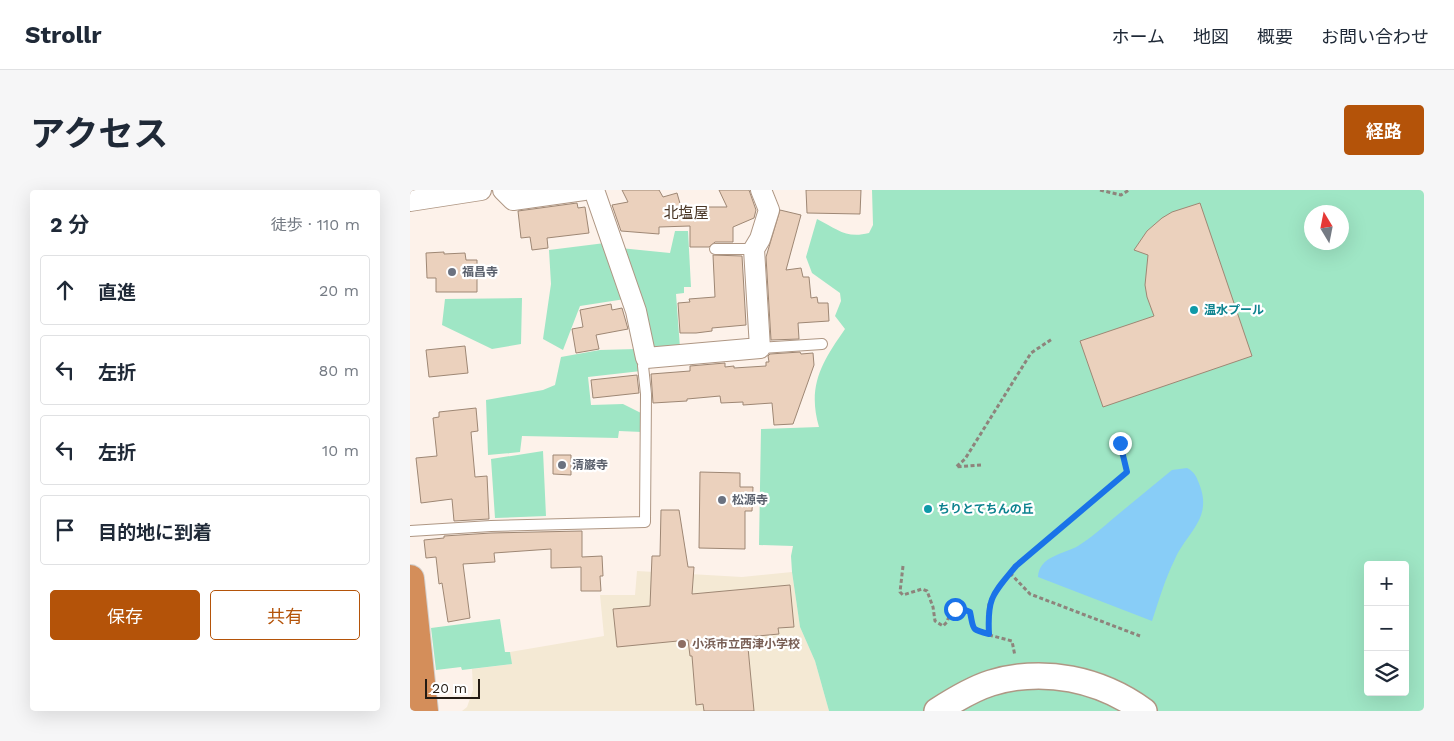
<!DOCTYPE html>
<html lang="ja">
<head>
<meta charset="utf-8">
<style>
	:root { --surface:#fff; --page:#f6f6f7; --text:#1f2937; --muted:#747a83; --line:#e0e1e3; --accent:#b45309 }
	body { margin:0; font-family:"Work Sans","Noto Sans JP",sans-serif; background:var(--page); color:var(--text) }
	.controls { position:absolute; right:15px; bottom:15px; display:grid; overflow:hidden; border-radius:5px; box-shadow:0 5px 20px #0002 }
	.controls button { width:45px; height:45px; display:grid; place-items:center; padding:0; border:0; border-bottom:1px solid var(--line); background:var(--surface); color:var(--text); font:25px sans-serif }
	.compass { position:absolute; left:894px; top:15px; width:45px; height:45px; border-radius:50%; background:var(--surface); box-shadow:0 5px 20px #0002; rotate:350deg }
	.scale { position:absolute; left:15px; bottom:12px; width:55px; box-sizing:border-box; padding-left:5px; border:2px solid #241b13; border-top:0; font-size:14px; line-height:18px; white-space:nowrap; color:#241b13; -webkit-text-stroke:4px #fff; paint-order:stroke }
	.stop { position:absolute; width:15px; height:15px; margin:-11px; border:4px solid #1a73e8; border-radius:50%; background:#fff }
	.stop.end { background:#1a73e8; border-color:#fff; box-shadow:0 1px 5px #0008 }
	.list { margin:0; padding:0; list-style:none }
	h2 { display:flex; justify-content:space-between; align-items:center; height:65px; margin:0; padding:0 20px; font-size:21px }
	h2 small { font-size:16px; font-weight:400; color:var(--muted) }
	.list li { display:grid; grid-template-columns:32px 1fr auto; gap:15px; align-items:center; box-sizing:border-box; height:70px; margin:0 10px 10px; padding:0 10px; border:1px solid var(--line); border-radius:5px }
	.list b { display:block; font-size:19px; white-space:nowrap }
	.list em { font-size:16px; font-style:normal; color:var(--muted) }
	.actions { display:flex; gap:10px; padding:15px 20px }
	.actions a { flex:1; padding:11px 0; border:1px solid var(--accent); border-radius:5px; text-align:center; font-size:18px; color:var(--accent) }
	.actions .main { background:var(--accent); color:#fff }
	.icon { flex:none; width:28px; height:28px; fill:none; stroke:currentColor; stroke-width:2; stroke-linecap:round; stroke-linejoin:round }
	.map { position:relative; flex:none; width:1014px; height:521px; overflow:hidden; border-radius:5px }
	header { display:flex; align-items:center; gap:30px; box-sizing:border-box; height:70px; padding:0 25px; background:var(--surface); border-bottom:1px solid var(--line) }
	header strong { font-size:24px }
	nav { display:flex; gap:28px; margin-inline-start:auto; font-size:18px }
	.intro { display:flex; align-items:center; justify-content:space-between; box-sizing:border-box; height:120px; padding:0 30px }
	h1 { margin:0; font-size:35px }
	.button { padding:12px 22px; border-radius:5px; background:var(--accent); color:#fff; font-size:18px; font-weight:700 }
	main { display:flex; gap:30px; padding:0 30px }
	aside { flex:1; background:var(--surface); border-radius:5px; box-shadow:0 5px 20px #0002 }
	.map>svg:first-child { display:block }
</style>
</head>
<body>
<header>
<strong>Strollr</strong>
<nav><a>ホーム</a><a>地図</a><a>概要</a><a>お問い合わせ</a></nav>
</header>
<div class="intro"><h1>アクセス</h1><a class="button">経路</a></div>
<main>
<aside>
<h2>2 分<small>徒歩 · 110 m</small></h2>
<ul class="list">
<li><svg class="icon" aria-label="ahead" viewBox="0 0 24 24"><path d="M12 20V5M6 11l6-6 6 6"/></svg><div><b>直進</b></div><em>20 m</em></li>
<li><svg class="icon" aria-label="left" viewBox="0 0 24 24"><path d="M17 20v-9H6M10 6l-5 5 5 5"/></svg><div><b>左折</b></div><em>80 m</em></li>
<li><svg class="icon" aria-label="left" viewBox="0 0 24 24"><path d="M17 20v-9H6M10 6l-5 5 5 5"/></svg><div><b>左折</b></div><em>10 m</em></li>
<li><svg class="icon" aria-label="arrive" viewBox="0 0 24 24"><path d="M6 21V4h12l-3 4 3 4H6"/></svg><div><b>目的地に到着</b></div></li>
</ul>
<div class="actions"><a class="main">保存</a><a>共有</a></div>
</aside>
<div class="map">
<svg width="1014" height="521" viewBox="0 0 1014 521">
	<rect width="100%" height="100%" fill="#fdf2ea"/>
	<path fill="#f4e9d4" d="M227,381L332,387L382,382L390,437L405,471L419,521H52L57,517L63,500L62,479L101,474L100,462L194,446L190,405H225Z"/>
	<path fill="#9fe6c5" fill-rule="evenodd" d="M462,0H1014V521H419L405,471L390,437L382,382L381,366L383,356L349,355L351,239L409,237C397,196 412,172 435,139L425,126L431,111L430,103L402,83L396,67L407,29C427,39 436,49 459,43L463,35ZM902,22H932V52H902ZM958,375H995V502H958Z
		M265,41H278L281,97H274V103L266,104L270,158L250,160L240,154L210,58L260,63Z
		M195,53L215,109L170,116L153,160L133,149L141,94L139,60Z
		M112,108L111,154L82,159L32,135L35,109Z
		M226,159L231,181L178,187L181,215L213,214L233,224L232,242L209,241L208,248L112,246L110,262L78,265L76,210L133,200L145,195L151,167L190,160Z
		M133,261L136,326L85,328L81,269Z
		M90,429L95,462H100L102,474L52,480L51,477L26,480L21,438Z"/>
	<path fill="#88cdf7" d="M777,278C785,282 787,288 790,296C802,329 777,342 765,369C755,389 749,410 742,431L628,387C629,366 654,364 668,356C681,348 693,337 705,327C724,311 743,296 762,280Z"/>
	<path fill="#ebd1bd" stroke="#9e8774" d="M212,0H249L253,7L267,3L271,17H317L309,0H339L346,20L344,28L323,37V52H305L299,57H280V36L249,37V44L211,41L202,15L218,12Z
		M396,0H451L450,24L397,23Z
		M167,13L168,18L175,17L179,43L137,48L138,58L122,60L120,47L111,48L108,21Z
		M790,13L842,166L693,217L670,151L744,126L737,107L735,95L738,65L724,60L737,41L752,28L762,22Z
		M370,20L391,25L376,80L391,78L393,87H399L401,108L407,107L408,113H418L419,131L388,133L389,149L361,150L356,67Z
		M34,62V64L55,63L56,70H67V102H26V88H17L16,63Z
		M303,65L332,66L336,135L302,138V141L286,143H270L268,113L280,112L279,109L305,107Z
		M201,114L202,120L212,118L218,139L186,145L189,159L166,163L162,139L173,137L170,120Z
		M55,156L58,183L19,187L16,160Z
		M390,162L391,164L403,163L404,175L383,234L364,235L362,213L333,215V212L311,213L310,206L277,209V211L243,213L241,184L280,181V176L315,173V177L324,176V178L356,176V172H359L358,166L360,164Z
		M227,185L229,203L183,208L181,190Z
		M66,218L68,241L61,242L65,287L77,286L79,329L44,331L42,309L11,313L6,268L27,266L23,228L29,227V222Z
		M143,265H161V285L143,284Z
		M290,282L330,283V297H343L342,321H335V359L289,358Z
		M251,320H269L278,377H284L282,404L380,395L384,437L368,438L369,444L337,447L344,521H294L293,514L286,515L282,466H280L278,450L207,457L203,419L240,416L242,366H250Z
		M172,341V367L192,366L193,386H190L191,401H171V377L141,378V359L84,363L85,372L53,374L60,428L38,432L32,393L29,394L26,367L16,368L14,350L34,348V346L81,343Z"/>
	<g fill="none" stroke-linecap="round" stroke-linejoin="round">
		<defs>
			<path id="service" d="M305,59H344
				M350,158L412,154
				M0,341L81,336L235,332L236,204L233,176L236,168"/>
			<path id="minor" d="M93,0L103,10L174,0
				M184,0L226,121L236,168L350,158L344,59L350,49L359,20L351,0
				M0,11L71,0"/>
			<path id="tertiary" d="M527,521C544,510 562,499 581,493C634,477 690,489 734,521"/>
			<path id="trunk" d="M0,389L14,521"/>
		</defs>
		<use href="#service" stroke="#af9784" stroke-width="12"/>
		<use href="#minor" stroke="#af9784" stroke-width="22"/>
		<use href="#tertiary" stroke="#af9784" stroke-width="28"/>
		<use href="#trunk" stroke="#d3d1d0" stroke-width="30"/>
		<path stroke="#8e847c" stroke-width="3" stroke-dasharray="4 2.5" stroke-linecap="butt" d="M690,0L711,5L719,0
			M571,275L546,277L555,269L621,163L642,149
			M493,376L490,402L493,405L512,399L517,401L523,417L525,431L533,436L537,432L541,420L553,419L560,422C565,440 560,439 579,445L578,423L579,413L587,399L606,376L717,282L710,253
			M600,383L620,404L730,446
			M579,445L602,451L605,466"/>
		<use href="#service" stroke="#fff" stroke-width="10"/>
		<use href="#minor" stroke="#fff" stroke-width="20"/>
		<use href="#tertiary" stroke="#fff" stroke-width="25"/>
		<use href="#trunk" stroke="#d48e5a" stroke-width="28"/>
	</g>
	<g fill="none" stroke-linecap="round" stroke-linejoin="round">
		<path stroke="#1a73e8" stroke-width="6" d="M545,419H553L560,422C564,440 560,439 579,444C577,407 583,404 606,376L717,282L710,253"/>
	</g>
	<g fill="#6b7280" stroke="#fff" stroke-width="2">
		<circle cx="42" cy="82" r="5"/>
		<circle cx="152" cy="275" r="5"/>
		<circle cx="312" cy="310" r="5"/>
	</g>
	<g fill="#0f9aa8" stroke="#fff" stroke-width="2">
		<circle cx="784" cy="120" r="5"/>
		<circle cx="518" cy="319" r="5"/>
	</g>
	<circle fill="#8d6e63" stroke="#fff" stroke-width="2" cx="272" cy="454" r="5"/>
	<g text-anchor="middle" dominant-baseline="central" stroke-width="4.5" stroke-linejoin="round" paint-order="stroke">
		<g font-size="12" font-weight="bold" fill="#5b616d" stroke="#fff" text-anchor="start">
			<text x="52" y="82">福昌寺</text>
			<text x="162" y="275">清巌寺</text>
			<text x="322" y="310">松源寺</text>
		</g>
		<g font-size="12" font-weight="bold" fill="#0d838f" stroke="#fff" text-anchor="start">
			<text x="794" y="120">温水プール</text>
			<text x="528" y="319">ちりとてちんの丘</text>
		</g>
		<g font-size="12" font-weight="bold" fill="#785e54" stroke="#fff" text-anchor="start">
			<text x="282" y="454">小浜市立西津小学校</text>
		</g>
		<g font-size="15" fill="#4a3625" stroke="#fff">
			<text x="276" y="23">北塩屋</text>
		</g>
	</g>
</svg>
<div class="controls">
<button>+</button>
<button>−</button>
<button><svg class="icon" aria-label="layers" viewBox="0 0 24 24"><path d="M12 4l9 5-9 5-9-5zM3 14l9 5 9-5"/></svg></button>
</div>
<svg class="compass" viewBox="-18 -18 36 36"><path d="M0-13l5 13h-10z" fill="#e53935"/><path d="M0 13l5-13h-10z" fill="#747a83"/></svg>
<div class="scale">20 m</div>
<div class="stop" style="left:545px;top:419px"></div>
<div class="stop end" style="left:710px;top:253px"></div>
</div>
</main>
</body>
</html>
